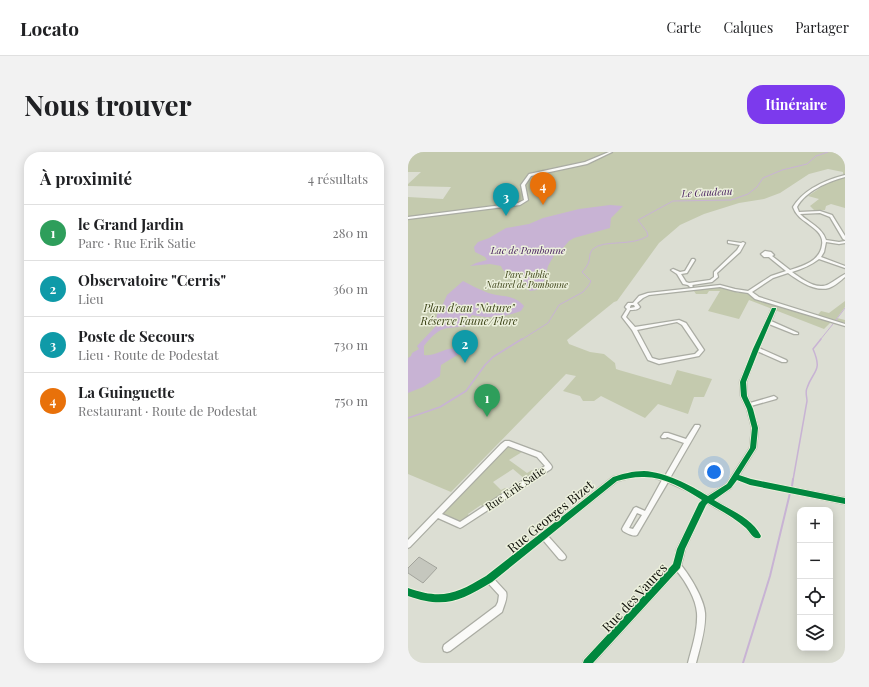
<!DOCTYPE html>
<html lang="fr">
<head>
<meta charset="utf-8">
<style>
	:root { --surface:#fff; --page:#f2f2f2; --text:#202124; --muted:#757577; --line:#e0e0e0; --accent:#7c3aed }
	body { margin:0; font-family:"Playfair Display",serif; background:var(--page); color:var(--text) }
	.controls { position:absolute; right:12px; bottom:12px; display:grid; overflow:hidden; border-radius:8px; box-shadow:0 2px 10px #0003 }
	.controls button { width:36px; height:36px; display:grid; place-items:center; padding:0; border:0; border-bottom:1px solid var(--line); background:var(--surface); color:var(--text); font:20px sans-serif }
	.you { position:absolute; left:306px; top:320px; width:14px; height:14px; margin:-10px; border:3px solid #fff; border-radius:50%; background:#1a73e8; box-shadow:0 0 0 6px #1a73e833 }
	.badge { display:grid; place-items:center; width:26px; height:26px; border-radius:50%; background:var(--accent); color:#fff; font-size:13px; font-weight:700 }
	.pin { position:absolute; translate:-50% -33px; filter:drop-shadow(0 1px 2px #0008) }
	.pin::after { content:''; position:absolute; top:21px; width:14px; height:12px; background:inherit; clip-path:polygon(0 0,100% 0,50% 100%) }
	.list { margin:0; padding:0; list-style:none }
	h2 { display:flex; justify-content:space-between; align-items:center; height:52px; margin:0; padding:0 16px; font-size:17px }
	h2 small { font-size:13px; font-weight:400; color:var(--muted) }
	.list li { display:grid; grid-template-columns:26px 1fr auto; gap:12px; align-items:center; box-sizing:border-box; height:56px; padding:0 16px; border-top:1px solid var(--line) }
	.list b { display:block; font-size:15px; white-space:nowrap }
	.list p { margin:0; font-size:13px; white-space:nowrap; color:var(--muted) }
	.list em { font-size:13px; font-style:normal; color:var(--muted) }
	.icon { flex:none; width:22px; height:22px; fill:none; stroke:currentColor; stroke-width:2; stroke-linecap:round; stroke-linejoin:round }
	.map { position:relative; flex:none; width:437px; height:511px; overflow:hidden; border-radius:16px }
	header { display:flex; align-items:center; gap:24px; box-sizing:border-box; height:56px; padding:0 20px; background:var(--surface); border-bottom:1px solid var(--line) }
	header strong { font-size:19px }
	nav { display:flex; gap:22px; margin-inline-start:auto; font-size:14px }
	.intro { display:flex; align-items:center; justify-content:space-between; box-sizing:border-box; height:96px; padding:0 24px }
	h1 { margin:0; font-size:28px }
	.button { padding:10px 18px; border-radius:16px; background:var(--accent); color:#fff; font-size:14px; font-weight:700 }
	main { display:flex; gap:24px; padding:0 24px }
	aside { flex:1; background:var(--surface); border-radius:16px; box-shadow:0 2px 10px #0003 }
	.map>svg:first-child { display:block }
</style>
</head>
<body>
<header>
<strong>Locato</strong>
<nav><a>Carte</a><a>Calques</a><a>Partager</a></nav>
</header>
<div class="intro"><h1>Nous trouver</h1><a class="button">Itinéraire</a></div>
<main>
<aside>
<h2>À proximité<small>4 résultats</small></h2>
<ul class="list">
<li><span class="badge" style="background:#2e9e5b">1</span><div><b>le Grand Jardin</b><p>Parc · Rue Erik Satie</p></div><em>280 m</em></li>
<li><span class="badge" style="background:#0f9aa8">2</span><div><b>Observatoire &quot;Cerris&quot;</b><p>Lieu</p></div><em>360 m</em></li>
<li><span class="badge" style="background:#0f9aa8">3</span><div><b>Poste de Secours</b><p>Lieu · Route de Podestat</p></div><em>730 m</em></li>
<li><span class="badge" style="background:#e8710a">4</span><div><b>La Guinguette</b><p>Restaurant · Route de Podestat</p></div><em>750 m</em></li>
</ul>
</aside>
<div class="map">
<svg width="437" height="511" viewBox="0 0 437 511">
	<rect width="100%" height="100%" fill="#dcded3"/>
	<path fill="#c4caae" d="M0,0H437V22H435V20L420,17L401,22L372,41L356,47L331,51L296,62L272,73L251,91L209,149L206,150L159,188L161,192L182,200L196,202L207,211L208,217L211,218L263,233L269,218L304,227L296,245H286L280,262L250,252L237,266L193,244L186,249H175L172,244L155,239L168,224L158,222L43,340L0,322V45L35,47L43,35L0,34V32L13,20H0Z
		M437,25V56L423,52L418,54L417,58H406L402,54L411,47L400,44L418,32Z
		M313,135L331,141H340L348,146L366,154L423,170L416,177L341,148L331,167L300,159L312,139H301L299,142H288L286,139L272,140Z
		M437,149V155L429,166L437,168V171L409,164L413,159L421,161Z
		M98,294H102L114,300L101,308L119,321L124,318L128,321L118,328L105,317L85,330L93,338L97,336L101,339L76,356L73,353L60,362L62,365L52,371L33,361Z"/>
	<path fill="#c8b3d4" d="M202,53L215,54L203,66L202,76L166,86L161,89L154,97L148,100L140,114L136,130L129,138L122,139L113,131L114,127C108,121 96,124 93,114L82,112L62,114L68,111L79,108L77,105L67,100L66,95L70,90L81,86L98,76L121,72L135,66L171,57Z
		M55,129C63,133 70,137 78,140C92,146 105,141 116,154L113,159C96,165 82,167 64,163L60,169L64,171L61,174C35,177 33,173 16,194V203C28,205 40,192 52,198L51,202L33,213L32,224L15,235L0,241V206L3,204L4,201L11,197L9,194L29,173L28,168L30,158L35,152L39,143Z"/>
	<g fill="none" stroke-linecap="round" stroke-linejoin="round">
		<path stroke="#c8b3d4" stroke-width="1" d="M428,168L437,156
			M113,188L140,171L151,153L175,140L181,133L183,129L174,120C177,117 180,113 181,109C182,105 181,101 185,97C196,87 223,95 240,84L239,80L230,68L265,49L323,48L340,42L349,35L355,26L374,18L399,12L408,4L420,0
			M412,188L425,172"/>
		<path stroke="#c8b3d4" stroke-width="1.5" d="M0,266L32,255L58,239L77,213L85,205L114,187
			M385,328L399,249C399,245 397,240 399,236C405,218 415,220 405,197L413,187"/>
		<path stroke="#c8b3d4" stroke-width="2" d="M384,334L385,327
			M335,511L362,424L382,341"/>
	</g>
	<path fill="#c5c7be" stroke="#a2a39b" d="M11,405L29,416L15,431L0,421V416Z"/>
	<g fill="none" stroke-linecap="round" stroke-linejoin="round">
		<defs>
			<path id="street" d="M201,0H204L179,12L123,24L117,33L120,48L112,53L0,67V65L110,51L116,48L113,33L121,22L177,10Z
				M437,23V25C419,30 398,39 389,55L391,60L412,59L424,63L437,84V88L435,87L422,65L412,61L392,62C401,71 414,75 418,88L431,90L437,89V91L431,92L418,90L416,100L413,105L437,114V116L411,107C403,113 394,117 384,120C394,127 409,139 421,132C427,129 431,125 437,122V125C432,129 427,134 421,136C407,140 391,129 380,121L365,126L344,140L351,145L437,172V174L347,147L340,141L327,139L312,135L241,143L235,146L229,151L232,155C230,158 226,158 222,158L218,165L227,175L271,168L278,171L296,198L291,204L251,212L240,208L224,178L214,165L219,157L217,155L220,151H225L231,144L240,141L312,133L327,137L340,139L363,124L378,119L362,106L361,105H356L353,102L357,99L363,100L366,103L364,104L382,118C395,114 412,109 414,93C415,88 413,83 409,79C400,70 389,67 385,55C396,37 418,28 437,23ZM223,153H226L227,155L222,156V155ZM269,170L274,173L291,198L287,202L251,208L244,206L229,178Z
				M320,89L333,91L335,90L337,91L332,100L309,121L310,125L304,130L284,133L285,134L284,135H282L280,133L275,132L269,122L263,118L265,117L272,120L277,119L284,107H286L287,108L279,121L273,122L278,130L281,131L302,128L306,125V120L329,98L332,93L320,91Z
				M364,156H368V157L363,169L390,181V182H386L361,172L351,196L378,208L379,209L378,210H374L349,199L338,230L339,244L342,251L366,244L369,246L368,247L343,254L350,276L348,296L331,323L343,328L437,346V352L342,332L328,327L323,336L305,348C321,357 343,367 352,384L351,386C345,387 342,380 338,375C327,366 313,359 300,351L297,353L277,397L273,413C282,424 296,447 297,461C298,477 292,495 288,511H280C284,495 290,478 289,461C288,447 278,430 269,419L185,511H175L176,508L266,412L269,397L293,349L295,348L280,339L260,330L229,383C225,385 219,381 215,379L214,377L215,375L226,356L228,355L237,359L254,328L244,325L234,324L225,325L209,329L140,384L157,403L158,405L157,407L154,408L151,407L135,388L86,427L98,440C100,446 96,453 94,460L42,499L39,500L36,499L35,496L36,493L88,454L90,450L91,443L80,431C50,449 35,456 0,443V437C14,441 27,445 42,442C70,436 99,409 121,391C149,369 177,347 205,325C224,320 237,318 257,324L276,291L259,285L258,286H254L253,285L256,281H260L278,287L287,273H291L292,274L262,326L275,331L300,344L319,332L342,296L344,276L339,257L333,244L332,230L346,197ZM229,361L234,363L225,377L221,376Z
				M97,289H101L133,301L143,313L144,315L143,317L54,375L52,376L50,375L30,366L2,395L0,396V388L93,292ZM100,294L129,305L137,314L52,370L34,362Z"/>
		</defs>
		<use href="#street" stroke="#aaaca3" stroke-width="2.5"/>
		<use href="#street" fill="#fafaf8" fill-rule="evenodd"/>
		<defs>
			<path id="cycleway" d="M364,156H368V157L351,197L338,230L339,244L345,257L350,276L348,296L331,323L343,327L437,346V352L342,333L329,328L323,336L306,348C322,358 344,366 353,384L352,386C345,388 342,380 338,376C327,366 313,359 300,351L298,353L277,397L272,416L185,511H175L176,508L265,412L269,397L291,351L294,348C277,337 255,324 234,325C225,325 217,327 209,329L84,430C52,449 37,457 0,444V436C34,448 48,442 78,424L205,325C214,322 225,319 236,319C257,320 282,333 300,344L319,332L342,296L344,276L339,257L333,244L332,230L345,197Z"/>
		</defs>
		<use href="#cycleway" stroke="#ecf0dc" stroke-width="2"/>
		<use href="#cycleway" fill="#00873e" fill-rule="evenodd"/>
	</g>
	<g text-anchor="middle" dominant-baseline="central" stroke-width="3" stroke-linejoin="round" paint-order="stroke">
		<g font-size="9" font-style="italic" fill="#3b4216" stroke="#ecf0dc">
			<text x="119" y="122">Parc Public<tspan x="119" dy="10">Naturel de Pombonne</tspan></text>
		</g>
		<g font-size="10" font-style="italic" fill="#492360" stroke="#ecf0dc">
			<text transform="translate(299 40) rotate(-3)">Le Caudeau</text>
			<text x="120" y="98">Lac de Pombonne</text>
		</g>
		<g font-size="11" font-style="italic" fill="#3b4216" stroke="#ecf0dc">
			<text x="61" y="155">Plan d'eau "Nature"<tspan x="61" dy="13">Réserve Faune/Flore</tspan></text>
		</g>
		<g font-size="11" fill="#0f1009" stroke="#ecf0dc">
			<text transform="translate(107 336) rotate(-34)">Rue Erik Satie</text>
		</g>
		<g font-size="13" fill="#0f1009" stroke="#ecf0dc">
			<text transform="translate(142 364) rotate(-39)">Rue Georges Bizet</text>
			<text transform="translate(226 445) rotate(-47)">Rue des Vaures</text>
		</g>
	</g>
</svg>
<div class="controls">
<button>+</button>
<button>−</button>
<button><svg class="icon" aria-label="locate" viewBox="0 0 24 24"><circle cx="12" cy="12" r="6"/><path d="M12 2v4M12 18v4M2 12h4M18 12h4"/></svg></button>
<button><svg class="icon" aria-label="layers" viewBox="0 0 24 24"><path d="M12 4l9 5-9 5-9-5zM3 14l9 5 9-5"/></svg></button>
</div>
<div class="you"></div>
<div class="pin badge" style="left:79px;top:265px;background:#2e9e5b">1</div>
<div class="pin badge" style="left:57px;top:211px;background:#0f9aa8">2</div>
<div class="pin badge" style="left:98px;top:64px;background:#0f9aa8">3</div>
<div class="pin badge" style="left:135px;top:53px;background:#e8710a">4</div>
</div>
</main>
</body>
</html>
